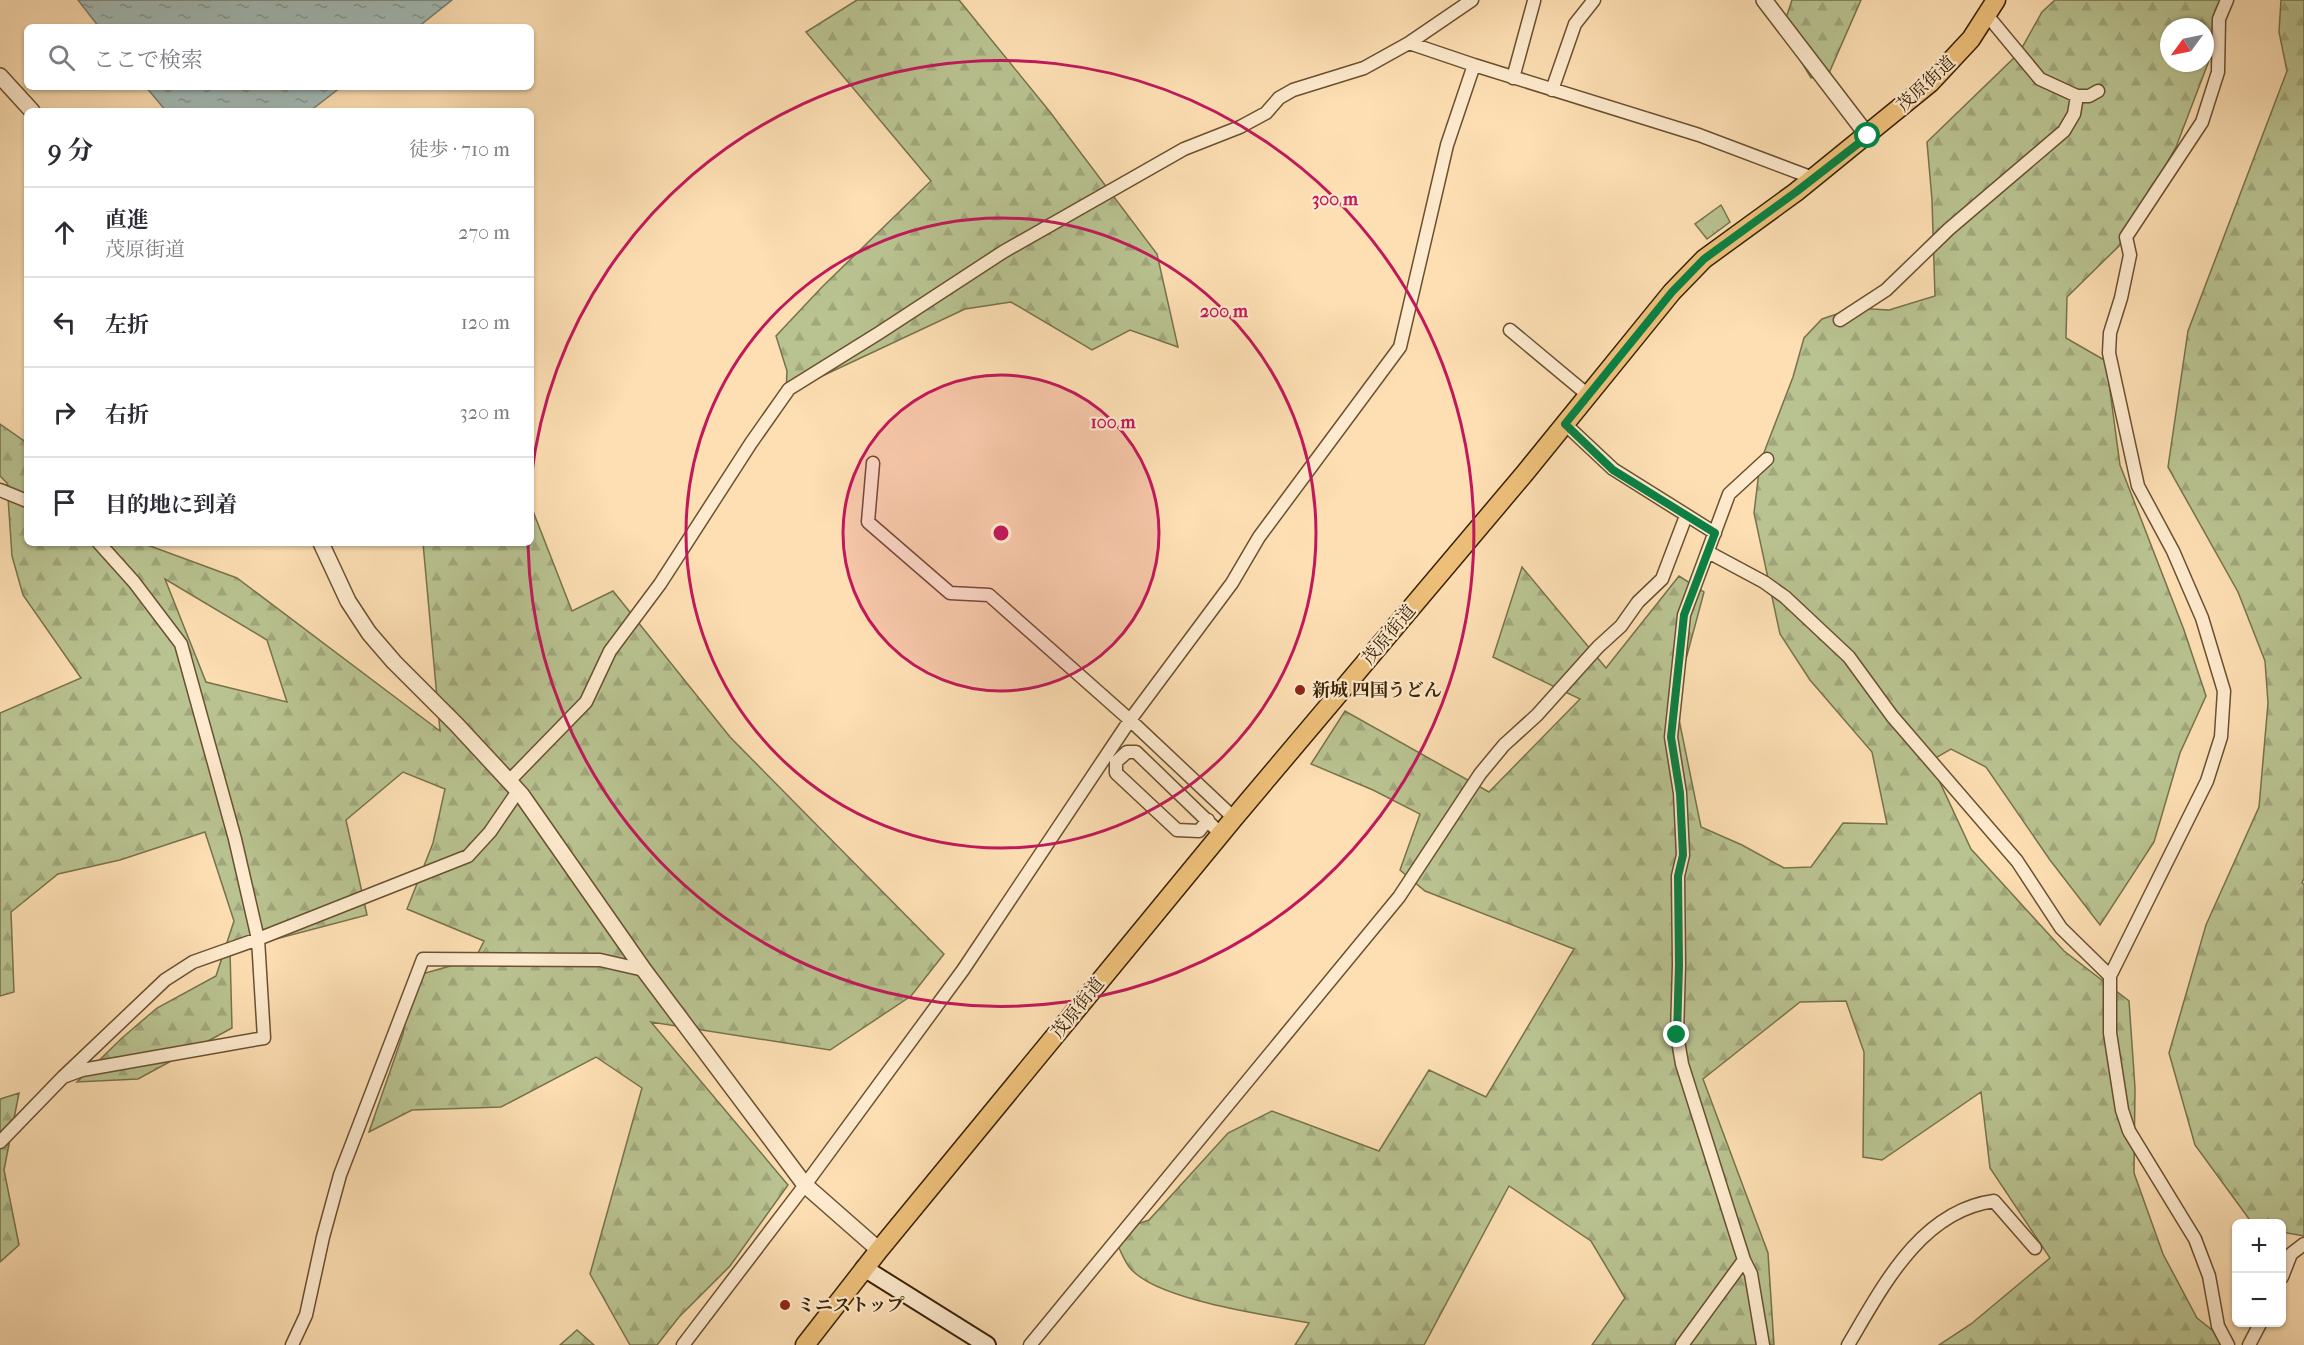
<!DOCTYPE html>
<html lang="ja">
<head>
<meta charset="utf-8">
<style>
	:root { --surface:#fff; --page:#f2f2f3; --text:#2b2b33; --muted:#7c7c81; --line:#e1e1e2 }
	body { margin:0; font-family:"IM FELL French Canon","Noto Serif JP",serif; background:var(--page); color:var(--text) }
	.controls { position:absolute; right:18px; bottom:18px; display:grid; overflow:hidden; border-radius:9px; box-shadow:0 2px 4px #0004 }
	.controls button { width:54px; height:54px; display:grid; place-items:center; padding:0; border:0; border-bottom:2px solid var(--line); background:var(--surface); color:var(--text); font:30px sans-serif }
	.compass { position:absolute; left:2160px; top:18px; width:54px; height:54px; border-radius:50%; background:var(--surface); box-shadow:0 2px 4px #0004; rotate:237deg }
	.stop { position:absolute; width:18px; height:18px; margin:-14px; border:4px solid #0b8043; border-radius:50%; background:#fff }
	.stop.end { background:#0b8043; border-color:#fff; box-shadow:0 2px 6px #0008 }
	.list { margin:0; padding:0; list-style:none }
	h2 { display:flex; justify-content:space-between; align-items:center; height:78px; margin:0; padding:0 24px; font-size:26px }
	h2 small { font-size:20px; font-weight:400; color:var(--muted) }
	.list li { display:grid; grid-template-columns:39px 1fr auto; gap:18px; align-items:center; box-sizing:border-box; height:90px; padding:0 24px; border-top:2px solid var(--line) }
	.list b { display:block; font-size:22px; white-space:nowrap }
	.list p { margin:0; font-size:20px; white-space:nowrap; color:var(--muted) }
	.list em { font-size:20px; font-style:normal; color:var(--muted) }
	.icon { flex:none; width:33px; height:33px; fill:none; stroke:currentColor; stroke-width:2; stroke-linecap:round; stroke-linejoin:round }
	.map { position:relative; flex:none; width:2304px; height:1345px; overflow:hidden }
	.search { position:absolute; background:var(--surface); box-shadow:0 2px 4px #0004; left:24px; top:24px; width:510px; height:66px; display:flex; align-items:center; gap:15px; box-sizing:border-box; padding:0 21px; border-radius:9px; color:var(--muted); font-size:22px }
	.panel { position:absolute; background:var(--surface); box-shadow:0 2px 4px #0004; left:24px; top:108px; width:510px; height:438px; border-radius:9px }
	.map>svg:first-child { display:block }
</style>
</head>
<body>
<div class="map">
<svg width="2304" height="1345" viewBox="0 0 2304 1345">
	<defs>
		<pattern id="forest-firs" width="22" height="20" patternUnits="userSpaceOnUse" patternTransform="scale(1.5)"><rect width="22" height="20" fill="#b9c391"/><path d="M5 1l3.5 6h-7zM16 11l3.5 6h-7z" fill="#a0a77c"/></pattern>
		<pattern id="park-tufts" width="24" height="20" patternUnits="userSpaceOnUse" patternTransform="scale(1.5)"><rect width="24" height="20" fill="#b9c391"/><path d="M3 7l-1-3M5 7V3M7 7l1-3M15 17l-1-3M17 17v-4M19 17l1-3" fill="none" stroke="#a0a77c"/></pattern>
		<pattern id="water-ripples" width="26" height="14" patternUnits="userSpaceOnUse" patternTransform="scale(1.5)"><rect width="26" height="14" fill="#a2bab6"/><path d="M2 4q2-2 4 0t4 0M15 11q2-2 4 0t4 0" fill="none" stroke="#859792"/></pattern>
	</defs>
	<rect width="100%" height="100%" fill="#fddfb3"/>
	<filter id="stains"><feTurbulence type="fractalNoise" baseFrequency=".00333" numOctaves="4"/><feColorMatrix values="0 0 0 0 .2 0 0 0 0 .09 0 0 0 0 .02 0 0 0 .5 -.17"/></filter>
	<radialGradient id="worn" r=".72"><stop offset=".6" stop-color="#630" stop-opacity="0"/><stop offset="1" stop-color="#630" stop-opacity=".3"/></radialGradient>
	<path fill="url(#forest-firs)" stroke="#78724b" stroke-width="1.5" fill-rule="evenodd" d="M857,0H959L1050,112L1157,254L1178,347L1130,330L1092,350L1011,302L965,309L786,393L787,371L776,336L822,287L931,181L806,32Z
		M1792,0H1861L1829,73L1811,78L1782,30Z
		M2055,0H2227L2223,24L2176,147L2119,246L2067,297L2066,338L2106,361L2120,465L2184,630L2206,696L2180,753L2154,842L2100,925L2050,860L1986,767L1951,749L1930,761L1971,849L2064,951L2129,1001L2135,1088L2134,1173L2163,1254L2197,1318L2231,1345H1939L1971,1324L2050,1258L1990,1168L1981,1092L1882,1160L1863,1157L1864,1052L1846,1001L1800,1002L1703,1079L1768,1253L1774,1345H1592L1625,1298L1591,1241L1509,1186L1424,1345H1295L1309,1323C1267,1315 1156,1300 1130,1268C1125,1262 1122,1254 1119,1248L1126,1228L1149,1220L1228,1133L1272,1111L1379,1151L1429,1070L1486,1097L1574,949L1425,891L1400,870L1420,814L1373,790L1311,764L1345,711L1489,792L1580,699L1493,657L1522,567L1606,668L1679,576L1704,592L1675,700L1701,827L1742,845L1784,868L1811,867L1843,823L1887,824L1872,752L1810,680L1780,634L1754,513L1760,463L1793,377L1804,338L1822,319L1855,308L1889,310L1935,296L1932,200L1927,142L2019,53L2042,12ZM2169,27H2205V63H2169Z
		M2281,0H2304V878L2302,883L2304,884V1236L2282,1232V1224L2252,1223L2195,1145L2169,1053L2206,925L2259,807L2268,703L2265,661L2238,592L2168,467L2188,331L2287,71L2279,32Z
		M0,424L27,443V543H142L237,578L440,731L423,543H531V506L572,611L613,591L730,737L944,954L911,996L830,1050L651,1022L788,1185L730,1266L679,1317L657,1345H630L590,1274L642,1088L596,1057L501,1107L412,1110L369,1132L403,1034L411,977L475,959L484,941L407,909L433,843L445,789L403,772L346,820L367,915L230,951L232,1028L138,1079L77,1082L122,1038L157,1008L216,976L234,921L205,832L120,860L58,874L11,912L14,992L0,996V713L81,678L23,595L12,556L7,483L0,476ZM165,579L267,640L287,702L206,682Z
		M19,1093L4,1170L19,1245L0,1262V1099Z
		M577,1330L594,1345H560Z"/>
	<path fill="url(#park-tufts)" stroke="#78724b" stroke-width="1.5" d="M1721,205L1730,222L1707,239L1695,224Z"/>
	<path fill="url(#water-ripples)" stroke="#787d6f" stroke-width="1.5" d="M78,0H452L418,27H99Z
		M146,87H341L310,111H166Z"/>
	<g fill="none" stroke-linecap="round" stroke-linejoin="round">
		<defs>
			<path id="minor" d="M2227,0L2219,19L2218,72L2202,122L2126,237L2130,255L2121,298L2110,333L2109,353L2138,486L2173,551L2202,618L2224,691L2221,737L2207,781L2110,976V1033L2122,1110L2129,1131L2195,1239L2209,1276L2218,1326L2228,1345
				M1987,15L2040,79L2077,96H2089L2098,91
				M1409,43L1472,0
				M1513,78L1534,1
				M1552,90L1575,24L1594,0
				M1840,320L1886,290L1949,229L2064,131L2074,114L2077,96
				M1510,330L1588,395
				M1565,424L1613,469L1715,533
				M873,463L868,522L950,593L989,595L1130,720L1234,818
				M0,490L27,501
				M1708,552L1764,582L1785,597L1849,657L1892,716L2017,861L2061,928L2110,976
				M510,780L586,702L610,651L660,584L751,443L789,389L879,333L1003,252L1184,149L1240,127L1266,113L1279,98L1293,90L1364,68L1409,43L1474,65L1699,135L1813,178
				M1208,820L1199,831L1177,830L1116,773V762L1127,752H1136L1221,834
				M63,1077L82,1070L264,1038L258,939L235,839L181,644L134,582L99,543
				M0,1142L63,1077L165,980L193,962L258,939L468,856L490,832L518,791
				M1744,1260L1751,1274L1763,1345
				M2282,1277L2291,1254L2304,1244
				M292,1345L306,1315L323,1237L340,1175L423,959L600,960L644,970
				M683,1345L805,1185L963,970L1130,720L1232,583L1259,537L1400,347L1447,145L1474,65
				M1030,1345L1399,897L1480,774L1504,745L1537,715L1598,647L1621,626L1638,602L1662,579L1686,516
				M1682,1345L1744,1260L1682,1064L1677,1035L1679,965L1678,876L1683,855L1680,793L1671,737L1684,615L1729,494L1767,459
				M1848,1345C1882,1288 1920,1211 1994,1201L2035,1248
				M2249,1345L2261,1322"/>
			<path id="tertiary" d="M1764,0L1868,136
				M0,76L32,111
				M321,543L348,601L369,633L394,662L456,724L521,794L644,970L805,1185L879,1250"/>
			<path id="secondary" d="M864,1268L987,1345"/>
			<path id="primary" d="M805,1345L879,1250L1234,818L1525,473L1672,292L1704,259L1796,192L1930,83L1971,39L1996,0"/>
		</defs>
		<use href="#minor" stroke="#695130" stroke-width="15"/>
		<use href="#tertiary" stroke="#695130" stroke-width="18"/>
		<use href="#secondary" stroke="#382205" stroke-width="20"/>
		<use href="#primary" stroke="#382205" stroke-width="21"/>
		<use href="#minor" stroke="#feeace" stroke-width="12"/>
		<use href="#tertiary" stroke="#feeace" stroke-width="15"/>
		<use href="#secondary" stroke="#feeace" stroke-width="16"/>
		<use href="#primary" stroke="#eec07a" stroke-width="18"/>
	</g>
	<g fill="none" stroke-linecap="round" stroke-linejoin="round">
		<path stroke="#0b8043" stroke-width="8" d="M1677,1035L1679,965L1678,876L1683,855L1680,793L1671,737L1684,615L1715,533L1613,470L1565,424L1672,292L1704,259L1796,192L1868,136"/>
	</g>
	<circle cx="1001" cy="533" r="158" fill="#c2185b" fill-opacity=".12"/>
	<g fill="none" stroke="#c2185b" stroke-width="3">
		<circle cx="1001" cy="533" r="158"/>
		<circle cx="1001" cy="533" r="315"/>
		<path d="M531 479A473 473 0 1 1 528 545"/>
	</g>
	<g fill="#8f2418" stroke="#feeace" stroke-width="2">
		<circle cx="1300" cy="690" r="6"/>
		<circle cx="785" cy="1305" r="6"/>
	</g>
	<g text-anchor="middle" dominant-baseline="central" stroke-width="4.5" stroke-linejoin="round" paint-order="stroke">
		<g font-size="18" fill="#382205" stroke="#feeace">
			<text transform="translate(1926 84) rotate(-43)">茂原街道</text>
			<text transform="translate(1389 635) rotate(-50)">茂原街道</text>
			<text transform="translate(1078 1008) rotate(-51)">茂原街道</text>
		</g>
		<g font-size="18" font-weight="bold" fill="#382205" stroke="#feeace" text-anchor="start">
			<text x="1312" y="690">新城 四国うどん</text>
			<text x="797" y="1305">ミニストップ</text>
		</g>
	</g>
	<circle cx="1001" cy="533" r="9" fill="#c2185b" stroke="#feeace" stroke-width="3"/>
	<g font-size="18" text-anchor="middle" font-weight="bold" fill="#c2185b" stroke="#feeace" stroke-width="4.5" stroke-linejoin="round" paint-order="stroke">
		<text x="1335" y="205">300 m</text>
		<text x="1224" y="317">200 m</text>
		<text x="1113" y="428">100 m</text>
	</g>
	<rect width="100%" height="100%" filter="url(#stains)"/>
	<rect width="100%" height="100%" fill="url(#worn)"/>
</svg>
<div class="controls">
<button>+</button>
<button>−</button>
</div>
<svg class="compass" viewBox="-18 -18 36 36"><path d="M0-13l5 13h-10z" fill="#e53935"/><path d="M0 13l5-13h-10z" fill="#7c7c81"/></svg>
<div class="stop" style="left:1868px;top:136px"></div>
<div class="stop end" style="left:1677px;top:1035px"></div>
<div class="search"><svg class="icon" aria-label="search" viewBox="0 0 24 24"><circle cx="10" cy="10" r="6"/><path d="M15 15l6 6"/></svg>ここで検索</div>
<section class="panel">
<h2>9 分<small>徒歩 · 710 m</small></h2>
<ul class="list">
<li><svg class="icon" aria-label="ahead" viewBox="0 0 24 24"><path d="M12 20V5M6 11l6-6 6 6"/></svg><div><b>直進</b><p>茂原街道</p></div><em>270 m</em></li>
<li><svg class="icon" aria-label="left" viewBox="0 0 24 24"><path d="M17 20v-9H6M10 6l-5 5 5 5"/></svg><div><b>左折</b></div><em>120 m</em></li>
<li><svg class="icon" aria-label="right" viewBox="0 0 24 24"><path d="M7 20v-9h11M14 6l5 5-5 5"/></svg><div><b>右折</b></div><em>320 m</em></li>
<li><svg class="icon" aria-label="arrive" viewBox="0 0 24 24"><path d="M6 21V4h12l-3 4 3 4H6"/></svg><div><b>目的地に到着</b></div></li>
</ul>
</section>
</div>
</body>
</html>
